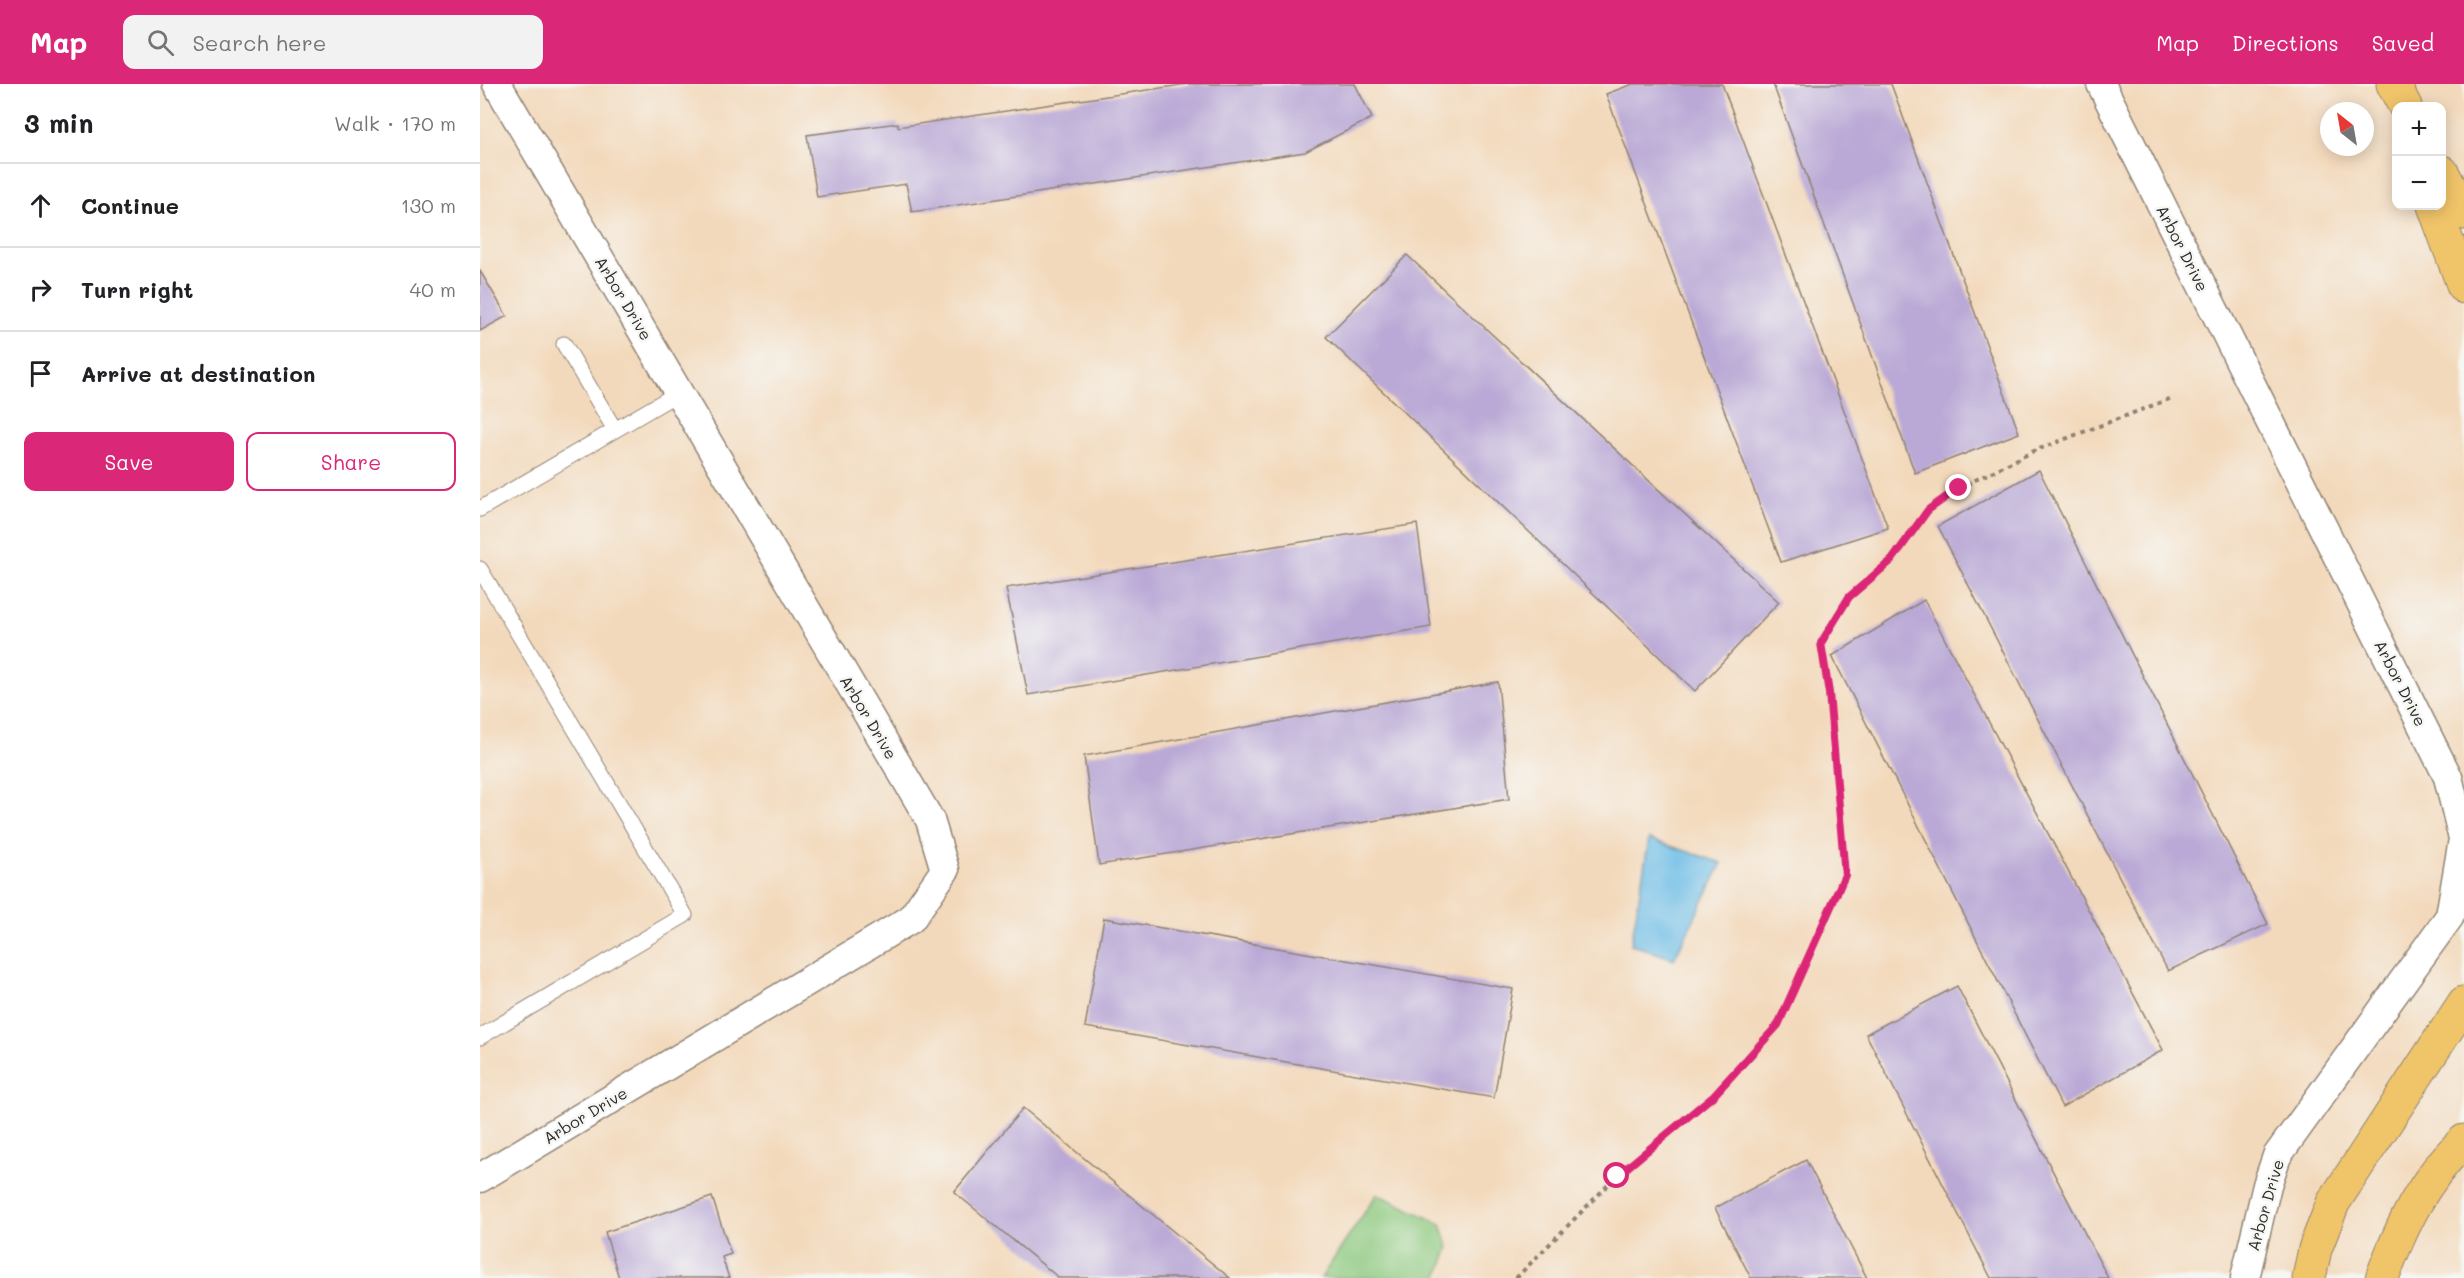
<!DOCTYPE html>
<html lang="en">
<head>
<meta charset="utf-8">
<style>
	:root { --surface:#fff; --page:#f2f2f2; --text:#202124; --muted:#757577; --line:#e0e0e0; --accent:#db2777 }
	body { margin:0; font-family:Mali,sans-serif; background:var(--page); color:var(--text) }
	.controls { position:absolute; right:18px; top:18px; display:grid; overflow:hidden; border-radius:12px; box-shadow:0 3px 15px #0003 }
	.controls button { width:54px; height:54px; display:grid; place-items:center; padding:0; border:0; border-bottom:2px solid var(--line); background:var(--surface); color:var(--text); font:30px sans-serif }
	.compass { position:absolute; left:1840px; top:18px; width:54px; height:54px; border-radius:50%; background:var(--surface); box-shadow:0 3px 15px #0003; rotate:329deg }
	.stop { position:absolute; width:18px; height:18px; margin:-14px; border:4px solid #db2777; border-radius:50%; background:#fff }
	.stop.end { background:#db2777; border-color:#fff; box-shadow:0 2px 6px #0008 }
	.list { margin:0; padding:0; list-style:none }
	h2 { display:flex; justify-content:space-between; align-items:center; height:78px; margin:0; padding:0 24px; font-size:26px }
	h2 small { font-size:20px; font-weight:400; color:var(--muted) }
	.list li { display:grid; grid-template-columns:39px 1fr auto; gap:18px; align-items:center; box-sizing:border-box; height:84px; padding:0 24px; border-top:2px solid var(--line) }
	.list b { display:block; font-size:22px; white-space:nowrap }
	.list em { font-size:20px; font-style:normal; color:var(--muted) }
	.actions { display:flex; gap:12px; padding:18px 24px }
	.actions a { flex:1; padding:14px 0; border:2px solid var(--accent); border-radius:12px; text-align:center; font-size:21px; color:var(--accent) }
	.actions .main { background:var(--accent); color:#fff }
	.icon { flex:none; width:33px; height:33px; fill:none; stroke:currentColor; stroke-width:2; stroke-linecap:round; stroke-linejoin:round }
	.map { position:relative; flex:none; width:1984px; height:1194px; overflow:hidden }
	header { display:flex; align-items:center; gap:36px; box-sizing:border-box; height:84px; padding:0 30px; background:var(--accent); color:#fff }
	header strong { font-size:28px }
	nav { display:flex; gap:33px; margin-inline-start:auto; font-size:21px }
	.search { width:420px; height:54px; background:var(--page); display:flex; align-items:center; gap:15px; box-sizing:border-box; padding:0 21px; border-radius:12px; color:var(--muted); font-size:22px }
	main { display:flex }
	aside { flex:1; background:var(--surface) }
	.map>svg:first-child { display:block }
</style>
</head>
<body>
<header>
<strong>Map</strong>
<div class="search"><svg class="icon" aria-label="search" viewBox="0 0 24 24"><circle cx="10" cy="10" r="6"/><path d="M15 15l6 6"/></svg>Search here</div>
<nav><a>Map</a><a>Directions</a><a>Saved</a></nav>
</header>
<main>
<aside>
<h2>3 min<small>Walk · 170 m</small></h2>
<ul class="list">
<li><svg class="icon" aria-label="ahead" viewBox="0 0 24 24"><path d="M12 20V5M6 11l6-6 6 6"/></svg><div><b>Continue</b></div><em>130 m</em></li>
<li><svg class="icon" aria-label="right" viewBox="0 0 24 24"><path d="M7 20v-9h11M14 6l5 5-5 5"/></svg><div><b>Turn right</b></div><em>40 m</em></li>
<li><svg class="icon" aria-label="arrive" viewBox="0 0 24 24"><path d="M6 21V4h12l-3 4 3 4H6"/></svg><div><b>Arrive at destination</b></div></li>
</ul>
<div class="actions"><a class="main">Save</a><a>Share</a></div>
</aside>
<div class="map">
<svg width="1984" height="1194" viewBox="0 0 1984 1194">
	<rect width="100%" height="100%" fill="#f6f6f2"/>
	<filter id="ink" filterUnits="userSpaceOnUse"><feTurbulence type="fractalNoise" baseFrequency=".0167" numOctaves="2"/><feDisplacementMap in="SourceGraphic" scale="12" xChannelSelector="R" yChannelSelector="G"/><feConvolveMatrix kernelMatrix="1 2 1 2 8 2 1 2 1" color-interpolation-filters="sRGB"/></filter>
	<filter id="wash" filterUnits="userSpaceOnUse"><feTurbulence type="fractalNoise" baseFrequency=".008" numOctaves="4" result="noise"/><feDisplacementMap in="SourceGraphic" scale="24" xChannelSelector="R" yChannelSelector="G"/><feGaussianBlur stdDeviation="1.35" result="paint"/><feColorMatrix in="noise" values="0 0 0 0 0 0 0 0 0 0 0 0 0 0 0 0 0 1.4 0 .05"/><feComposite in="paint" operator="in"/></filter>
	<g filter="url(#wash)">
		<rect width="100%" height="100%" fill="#f3d9bb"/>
		<path fill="#8bc87d" stroke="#5b7a54" stroke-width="1.5" d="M897,1110L961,1140L969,1164L957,1194H841Z"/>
		<path fill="#6bbce6" stroke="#4b7488" stroke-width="1.5" d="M1169,755L1242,779L1194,875L1151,860Z"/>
		<g id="blocks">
			<path fill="#baa9d6" d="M708,0H875L892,34L825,68L432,128L426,100L337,113L327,51L418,39V43Z
				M1153,0H1242L1408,444L1301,478L1126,10Z
				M1293,0H1411L1539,349L1435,389Z
				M927,171L1299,518L1215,607L846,253Z
				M0,187L27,232L0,247Z
				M1559,386L1788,840L1688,887L1458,442Z
				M937,440L951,543L548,611L526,504Z
				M1444,516L1683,966L1582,1023L1352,572Z
				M1018,598L1029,715L619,781L604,672Z
				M624,834L1033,905L1014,1014L605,943Z
				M1477,902L1628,1194H1511L1386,950Z
				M543,1024L750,1194H579L474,1108Z
				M1326,1076L1387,1194H1271L1235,1124Z
				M232,1113L251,1170L242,1173L249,1194H139L125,1148Z"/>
		</g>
	</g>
	<g filter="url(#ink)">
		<use href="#blocks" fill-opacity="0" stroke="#8f8273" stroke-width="1.5"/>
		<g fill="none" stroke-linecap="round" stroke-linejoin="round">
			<defs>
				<path id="service" d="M84,260L135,346
					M0,425L198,309
					M0,485L205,831L0,953"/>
				<path id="minor" d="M1621,0L1968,693L1983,755L1970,832L1797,1072L1787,1101L1765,1194
					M0,1094L431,835L465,786L450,736L17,0"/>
				<path id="motorway" d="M1913,0L1925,22
					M1962,88L1984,129
					M1954,122L1984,203
					M1829,1194L1835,1165L1853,1119L1984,919
					M1902,1194C1921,1143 1943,1095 1984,1057"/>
			</defs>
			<use href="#service" stroke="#8f8273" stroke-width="17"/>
			<use href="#minor" stroke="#8f8273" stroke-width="31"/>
			<use href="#motorway" stroke="#8f8273" stroke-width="35"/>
			<path stroke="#8f8273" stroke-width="4" stroke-dasharray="4.5 4.5" stroke-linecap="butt" d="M1036,1194L1137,1092L1234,1011L1298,941L1365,791L1349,609L1341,559L1369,513L1412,475L1448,426L1479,404L1554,367L1692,314"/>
			<use href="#service" stroke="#fff" stroke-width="15"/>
			<use href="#minor" stroke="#fff" stroke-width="28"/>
			<use href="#motorway" stroke="#f0c469" stroke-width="33"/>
		</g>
	</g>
	<g fill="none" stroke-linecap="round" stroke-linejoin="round" filter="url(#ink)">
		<path stroke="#db2777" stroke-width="8" d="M1137,1092L1234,1011L1298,941L1365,791L1349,609L1341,559L1369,513L1412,476L1448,426L1479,404"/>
	</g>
	<g text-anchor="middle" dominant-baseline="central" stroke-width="5" stroke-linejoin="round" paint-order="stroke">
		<g font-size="16" fill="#2b2b2b" stroke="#f6f6f2">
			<text transform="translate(1703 164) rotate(63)">Arbor Drive</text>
			<text transform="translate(144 214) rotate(59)">Arbor Drive</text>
			<text transform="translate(1921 599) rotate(63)">Arbor Drive</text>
			<text transform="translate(389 633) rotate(59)">Arbor Drive</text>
			<text transform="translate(105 1031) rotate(-31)">Arbor Drive</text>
			<text transform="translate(1785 1121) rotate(-74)">Arbor Drive</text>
		</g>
	</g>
</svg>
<div class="controls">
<button>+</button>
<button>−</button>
</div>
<svg class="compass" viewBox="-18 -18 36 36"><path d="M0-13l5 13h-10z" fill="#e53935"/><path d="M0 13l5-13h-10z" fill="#757577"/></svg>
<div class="stop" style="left:1137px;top:1092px"></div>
<div class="stop end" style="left:1479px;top:404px"></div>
</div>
</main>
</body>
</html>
